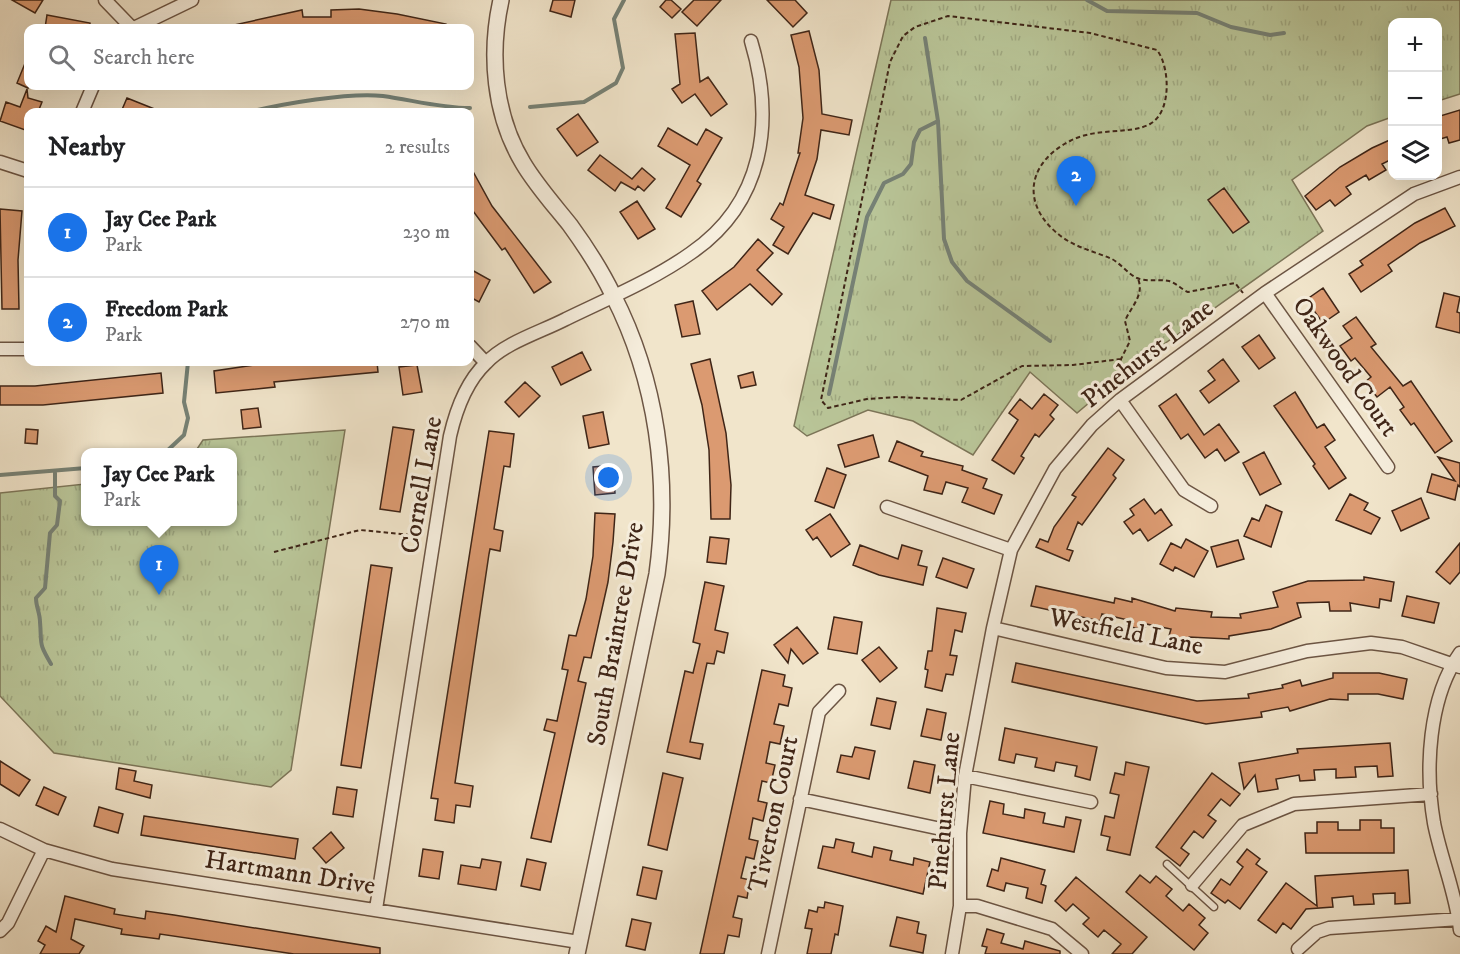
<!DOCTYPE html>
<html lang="en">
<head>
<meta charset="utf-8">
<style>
	:root { --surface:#fff; --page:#f2f2f2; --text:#202124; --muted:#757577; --line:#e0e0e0; --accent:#1a73e8 }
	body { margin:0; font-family:"IM FELL DW Pica",serif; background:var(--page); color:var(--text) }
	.controls { position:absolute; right:18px; top:18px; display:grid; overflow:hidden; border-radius:12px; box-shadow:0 6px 24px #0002 }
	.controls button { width:54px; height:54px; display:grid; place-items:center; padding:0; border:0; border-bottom:2px solid var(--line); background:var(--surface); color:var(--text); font:30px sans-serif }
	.you { position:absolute; left:609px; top:478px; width:21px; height:21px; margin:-15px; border:4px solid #fff; border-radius:50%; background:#1a73e8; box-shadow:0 0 0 9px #1a73e833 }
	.badge { display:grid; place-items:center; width:39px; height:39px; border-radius:50%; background:var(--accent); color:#fff; font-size:20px; font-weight:700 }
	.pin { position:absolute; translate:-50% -50px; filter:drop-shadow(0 2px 3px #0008) }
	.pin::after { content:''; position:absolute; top:32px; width:21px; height:18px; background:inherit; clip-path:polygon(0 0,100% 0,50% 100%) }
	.popup { position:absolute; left:81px; top:448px; width:156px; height:78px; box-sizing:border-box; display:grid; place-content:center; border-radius:12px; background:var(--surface); filter:drop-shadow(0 2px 4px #0005); font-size:20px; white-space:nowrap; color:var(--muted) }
	.popup b { font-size:22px; color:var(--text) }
	.popup::after { content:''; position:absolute; left:50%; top:100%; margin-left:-12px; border:12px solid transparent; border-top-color:var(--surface) }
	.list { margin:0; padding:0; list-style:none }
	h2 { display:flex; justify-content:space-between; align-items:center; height:78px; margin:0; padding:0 24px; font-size:26px }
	h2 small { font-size:20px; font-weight:400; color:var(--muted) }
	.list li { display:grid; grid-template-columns:39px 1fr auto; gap:18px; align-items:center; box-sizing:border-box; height:90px; padding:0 24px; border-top:2px solid var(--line) }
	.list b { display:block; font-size:22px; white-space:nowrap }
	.list p { margin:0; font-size:20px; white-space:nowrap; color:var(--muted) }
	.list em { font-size:20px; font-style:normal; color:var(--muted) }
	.icon { flex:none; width:33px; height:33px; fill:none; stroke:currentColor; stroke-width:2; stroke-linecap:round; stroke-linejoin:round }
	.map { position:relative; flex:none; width:1460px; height:954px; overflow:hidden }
	.search { position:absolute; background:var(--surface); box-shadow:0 6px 24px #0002; left:24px; top:24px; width:450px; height:66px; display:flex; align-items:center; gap:15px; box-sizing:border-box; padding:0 21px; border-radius:12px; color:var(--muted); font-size:22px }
	.panel { position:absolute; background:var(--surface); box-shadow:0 6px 24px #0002; left:24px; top:108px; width:450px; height:258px; border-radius:12px }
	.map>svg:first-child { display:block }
</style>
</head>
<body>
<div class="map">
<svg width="1460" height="954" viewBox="0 0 1460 954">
	<defs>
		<pattern id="park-tufts" width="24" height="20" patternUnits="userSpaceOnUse" patternTransform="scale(1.5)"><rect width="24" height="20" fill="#b9c598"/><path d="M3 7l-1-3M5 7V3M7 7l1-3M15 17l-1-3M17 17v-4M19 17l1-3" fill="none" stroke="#a0a982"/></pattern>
	</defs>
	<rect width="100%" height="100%" fill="#f1e5cb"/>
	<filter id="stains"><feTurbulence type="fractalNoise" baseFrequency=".00333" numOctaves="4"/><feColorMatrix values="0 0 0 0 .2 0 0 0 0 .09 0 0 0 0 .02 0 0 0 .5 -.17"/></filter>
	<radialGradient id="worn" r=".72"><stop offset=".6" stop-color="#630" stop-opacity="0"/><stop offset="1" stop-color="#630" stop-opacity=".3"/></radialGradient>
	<path fill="url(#park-tufts)" stroke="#7c7558" stroke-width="1.5" d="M891,0H1460V94L1438,101V22H1392V117L1367,126L1292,180L1323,231L1129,369L1077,413L1030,372L973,455L913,421L868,410L807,436L794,426Z
		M345,430L291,770L271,787L54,753L0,696V493L85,484L86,522H232V452H195L203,440Z"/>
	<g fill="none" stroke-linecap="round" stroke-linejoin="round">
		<path stroke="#768175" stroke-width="4" d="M1087,0L1107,11L1197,13L1231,27L1270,35L1284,33
			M925,38L938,121L944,239L952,262L967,281L1050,341
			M530,107L584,102L616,83L623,68L614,19L624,0
			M249,112C282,104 349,92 383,96C412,100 440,108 470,108
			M829,394L867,217L884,183L903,174L911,164L914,142L920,130L938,121
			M156,452L168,450L184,435L188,418L184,402L188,362
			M0,475L86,468
			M51,664C38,642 42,645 40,622C40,613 36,607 36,598L45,588L50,533L57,525L60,501L55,496V471"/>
	</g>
	<path fill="#db9a71" stroke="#3f2517" stroke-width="1.5" d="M12,0H43L35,13Z
		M553,0H575L571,17L550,11Z
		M666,0H671L681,9L672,18L660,7Z
		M694,0H721L697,26L682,12Z
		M767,0H795L807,13L793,27Z
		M359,9L397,14L446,24V28H235L234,25L302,10L303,17H331V10Z
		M47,15L90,23V28H45Z
		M809,31L819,70L822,114L852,120L849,135L821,130L817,159L805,195L834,205L830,219L813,213L788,254L773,245L784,227L771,219L780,203L783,205L800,153H798L803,118L799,67L791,35Z
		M695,33L700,82L708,77L727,104L711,116L695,94L682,103L672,89L680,84L675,34Z
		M28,56V88L17,83Z
		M27,89L28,98L42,102L38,112H28V131L0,121L6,102L20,107Z
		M127,98L162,112H121Z
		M1460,110V140L1449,143L1447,137L1437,140L1440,116Z
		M578,114L598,142L577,156L557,129Z
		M668,128L697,145L706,129L722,138L697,181L701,184L681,217L666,208L690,165L658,146Z
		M1392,139V159L1382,164L1386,170L1369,180L1366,175L1346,187L1351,194L1335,206L1330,200L1316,210L1305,196L1340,167L1372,148Z
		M600,155L632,179L642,168L655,179L644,191L638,186L635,190L621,182L615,191L588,170Z
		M470,166L492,206L551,282L534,293L505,248L502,250L470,207Z
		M1224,188L1249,222L1233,233L1208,200Z
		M637,201L655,229L638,239L620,212Z
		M1445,208L1455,226L1420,243L1388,265L1392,271L1361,292L1349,274L1363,265L1360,261L1415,223Z
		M0,209L22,211L18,260L19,309H2Z
		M758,239L773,253L757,270L782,294L772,305L750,284L717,310L702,291L734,267Z
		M470,269L490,280L479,302L470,297Z
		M1323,288L1339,312L1323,323L1306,300Z
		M1444,293L1460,297L1457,312L1460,313V333L1436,327Z
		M693,301L700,334L682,337L675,305Z
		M1356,317L1376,344L1371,347L1403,386L1411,381L1452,441L1435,453L1414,423L1411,425L1400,410L1404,407L1390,387L1377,397L1365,382L1371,377L1355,358L1351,361L1340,346L1352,338L1343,326Z
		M1259,335L1275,358L1259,369L1242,347Z
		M582,352L591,370L561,385L552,367Z
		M710,359L726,433L731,485L730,519H711L709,450L702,405L691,364Z
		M1223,359L1239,381L1209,403L1200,391L1215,380L1208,371Z
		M274,362H377L378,372L274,382L275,387L216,393L214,371Z
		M417,365L422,392L403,395L399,367Z
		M753,372L756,385L741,388L738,376Z
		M161,373L163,393L43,405H0V386H35Z
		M525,382L540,396L519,417L505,402Z
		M1295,392L1317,428L1324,424L1335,440L1325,447L1346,478L1329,489L1313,466L1315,464L1274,406Z
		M1044,394L1058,405L1050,415L1054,419L1039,437L1035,434L1021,456L1024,458L1014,474L992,460L1018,420L1009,413L1020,399L1032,409Z
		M1176,394L1204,435L1219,424L1239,452L1225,461L1217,449L1205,458L1188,434L1181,439L1159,406Z
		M258,408L261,427L243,429L241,410Z
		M603,412L609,444L589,448L583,416Z
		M393,427L414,430L400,512L380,509Z
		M26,429L38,430L37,444L25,443Z
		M489,431L514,434L510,467L504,466L494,529L503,531L500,551L490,549L489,554L455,783L473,786L470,807L456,805L454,823L435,820L438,799L431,798Z
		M873,435L879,457L845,467L838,445Z
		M897,441L923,452L921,456L963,466L962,470L987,479L983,488L1002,495L994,514L962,502L968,488L946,482L942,494L924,490L928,476L889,461Z
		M1108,448L1124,460L1113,475L1116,478L1082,525L1078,522L1067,549L1073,551L1069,561L1036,547L1040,539L1048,542L1054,527L1076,497L1072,495Z
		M1264,452L1281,484L1260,495L1243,463Z
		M1438,457L1460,463V487L1458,485L1455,500L1427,492L1432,474L1455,481Z
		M613,465L615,493L595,495L593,467Z
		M827,468L846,475L834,508L815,501Z
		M1350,494L1368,503L1364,510L1380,518L1371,534L1336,520Z
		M1421,498L1429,518L1401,531L1392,511Z
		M1144,499L1155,514L1161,509L1172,525L1148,541L1140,529L1133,534L1124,522L1134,515L1130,509Z
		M1266,505L1282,512L1271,547L1244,536L1252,518L1259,521Z
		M595,513L615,514L613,542L608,582L591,658L584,657L578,681L586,683L551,842L531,838L555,733L544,730L547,719L557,721L568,670L562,669L569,635L576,636L586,599L593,556Z
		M830,514L850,544L831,557L817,537L813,540L806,530Z
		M710,537L729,539L726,564L707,562Z
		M1186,539L1208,551L1194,577L1175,567L1173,571L1160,564L1171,543L1181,548Z
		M1238,540L1244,559L1217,567L1211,547Z
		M1460,543V572L1450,584L1436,572Z
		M860,545L898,559L902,545L922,551L918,565L927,567L923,585L879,575L853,565Z
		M943,558L974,569L967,588L936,577Z
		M371,565L392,568L361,768L341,765Z
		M1364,577L1394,582L1391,601L1380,599L1379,608L1350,603L1351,611H1330L1329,602L1297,603L1301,617L1271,629L1229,636V639L1189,637L1188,640L1169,636L1171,629L1146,624L1145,630L1126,626L1128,620L1102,614L1100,621L1031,606L1036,586L1114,603L1115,598L1132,602V598L1175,611L1176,608L1212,612L1211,617L1241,618L1240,614L1278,607L1273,592L1308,581L1364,580Z
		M705,582L724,586L715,630L728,633L724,653L717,651L714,664L707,663L690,742L703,744L700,759L667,752L685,671L693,673L700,644L693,642Z
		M1407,596L1439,603L1434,623L1402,616Z
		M937,608L966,613L962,632L955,630L950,655L957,656L953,675L946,674L942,691L925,687L928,670L925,669L928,651H932Z
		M834,617L862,622L857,654L828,649Z
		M797,627L818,653L803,664L791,649L788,663L774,645Z
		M879,647L897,668L880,682L862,660Z
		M1016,663L1197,701L1249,698L1248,694L1283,688L1282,685L1300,680L1302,686L1333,678V673H1379L1407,679L1403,699L1378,694H1348V700L1330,699L1290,711L1288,707L1261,712L1262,717L1206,724L1012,682Z
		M762,670L785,675L783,686L792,688L788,706L779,704L774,724L784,726L780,744L770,742L766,763L775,765L771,783L762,781L758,801L767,803L763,821L753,818L749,839L758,841L754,859L746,857L741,878L750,880L747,898L738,896L733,917L742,919L739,937L728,935L724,954H700Z
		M877,698L896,702L890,729L871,725Z
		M927,709L946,713L941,740L921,736Z
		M1005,728L1097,747L1090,780L1075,776L1077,766L1056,762L1054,771L1035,767L1037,758L1016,754L1014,763L999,760Z
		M1390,743L1393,776L1378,777L1377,766L1355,767L1356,777L1336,778V769L1314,770L1315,780L1300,781L1299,775L1276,779L1278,789L1258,792L1255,775L1244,789L1239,763L1298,753L1297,749Z
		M855,747L875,751L869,779L837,772L841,755L852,757Z
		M0,761L30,780L19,796L0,784Z
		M914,761L935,765L930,793L908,788Z
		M1126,762L1149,767L1130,855L1107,850L1110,837L1101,835L1105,816L1114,818L1119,795L1110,793L1115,773L1124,775Z
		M119,768L136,771L134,781L152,785L150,798L116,789Z
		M663,773L683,778L667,850L648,845Z
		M1212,773L1240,794L1230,806L1221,799L1208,815L1216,821L1203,838L1194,831L1181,848L1189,854L1180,866L1156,847Z
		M44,787L66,797L58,815L36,805Z
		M337,787L357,790L353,817L333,814Z
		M990,801L1004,804L1003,814L1024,818L1025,809L1045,813L1043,823L1064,827L1066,817L1081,820L1074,852L983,833Z
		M99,807L123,814L118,833L94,826Z
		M144,816L298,839L295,859L141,835Z
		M1360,820H1381V828H1394V853H1306L1305,833H1317V822H1338V830H1360Z
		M331,832L344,848L326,863L313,848Z
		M836,839L854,843L852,852L872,857L874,847L892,851L890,860L913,865L914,858L930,862L923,894L818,868L823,846L834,848Z
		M423,849L443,852L439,879L419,876Z
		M1247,849L1260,859L1256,864L1267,872L1240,909L1228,900L1225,903L1211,893L1221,879L1230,885L1243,867L1237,862Z
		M1001,858L1045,870L1041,884L1046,886L1042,903L1026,898L1028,888L1006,883L1004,891L987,886L992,869L998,871Z
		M482,859L501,862L496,890L458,884L461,865L480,868Z
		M527,859L546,863L540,890L521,886Z
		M643,867L662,871L656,899L637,895Z
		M1408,870L1410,903L1395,904V893L1373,894L1374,904L1354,905L1353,896L1332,898L1333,907L1306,909L1291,929L1283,923L1276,933L1258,920L1286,883L1317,906L1315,876Z
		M1140,875L1150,883L1156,876L1172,889L1166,896L1183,911L1189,904L1205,918L1199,925L1208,933L1194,950L1126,892Z
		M1076,877L1147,937L1132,954H1112L1121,944L1104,930L1098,937L1083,924L1089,918L1073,904L1066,911L1055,901Z
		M65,896L115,909L114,914L145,919L146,911L174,915L380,948V954H294L160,934L159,939L121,934L122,929L75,919L71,939L84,946L79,954H40L45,945L38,941L46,926L56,932Z
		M825,902L843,906L838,935L835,934L831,954H807L812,929L805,928L809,910L817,912L818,907L824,908Z
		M897,917L919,922L917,933L926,935L923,953L890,946Z
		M632,919L651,923L645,950L626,946Z
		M987,929L1004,934L1001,943L1023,949L1025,941L1060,951V954H985L987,947L982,946Z"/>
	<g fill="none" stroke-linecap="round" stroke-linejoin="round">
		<defs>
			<path id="service" d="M1167,864L1214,907"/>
			<path id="minor" d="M105,0L132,28
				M134,28L192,0
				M82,112L93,86
				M0,162L28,171
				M1265,293L1388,467
				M470,346L486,363
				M0,349H28
				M1120,400L1184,490L1211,506
				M887,507L1011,550
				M993,628L1166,668L1225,672L1307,651L1371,643L1402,647L1460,667
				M1460,653C1428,698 1425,770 1434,823C1441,859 1456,893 1460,930
				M965,776L1091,802
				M800,799L960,833
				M0,829L44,850L112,869L579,942
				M1192,885L1243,825L1294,804L1431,794
				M960,906H977L1052,929L1082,954
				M376,909L450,436C456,410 466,382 486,363C506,342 541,332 566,319C607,299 653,280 691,253C764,203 775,121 751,41
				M0,931L8,923L44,850
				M1298,949L1317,932L1329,928L1459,919
				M768,954L819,712L839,691
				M952,954L960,906V833L965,776L993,628L1011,550L1055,469L1092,425L1120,400L1265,293L1414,194L1460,177"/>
			<path id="tertiary" d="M501,0C489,54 494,115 523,163C536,185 554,205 570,225C586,247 601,270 613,295C657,381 670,479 657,574L577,954"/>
		</defs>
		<use href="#service" stroke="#6c5544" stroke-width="9"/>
		<use href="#minor" stroke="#6c5544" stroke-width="15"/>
		<use href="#tertiary" stroke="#6c5544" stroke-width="18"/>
		<path stroke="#3f2517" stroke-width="2" stroke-dasharray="4.5 3" stroke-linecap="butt" d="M1121,359L1073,365L1022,366L961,400L898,397L867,399L828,408L821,400L890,62L903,36L915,27L948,16L1090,33L1157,50C1170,67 1172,112 1150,124C1130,135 1096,127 1070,141C1025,164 1021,207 1062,237C1077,248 1096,252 1112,259C1121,264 1128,274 1137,278C1146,282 1159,279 1169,281C1176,283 1181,289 1188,292L1235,283L1243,293
			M1122,383L1121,359L1130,341L1125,321C1130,308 1145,295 1138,279
			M274,552L360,530L421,536"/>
		<use href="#service" stroke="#f6eedd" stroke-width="6"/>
		<use href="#minor" stroke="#f6eedd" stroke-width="12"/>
		<use href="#tertiary" stroke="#f6eedd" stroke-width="15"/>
	</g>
	<g text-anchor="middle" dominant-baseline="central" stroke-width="6" stroke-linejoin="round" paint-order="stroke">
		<g font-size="26" fill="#3f2517" stroke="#f6eedd">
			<text transform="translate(1148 354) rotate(-38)">Pinehurst Lane</text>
			<text transform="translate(1345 367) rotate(55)">Oakwood Court</text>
			<text transform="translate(422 485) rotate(-80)">Cornell Lane</text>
			<text transform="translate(1126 632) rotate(11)">Westfield Lane</text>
			<text transform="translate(616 634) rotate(-80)">South Braintree Drive</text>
			<text transform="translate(945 811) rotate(-85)">Pinehurst Lane</text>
			<text transform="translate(774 814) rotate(-78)">Tiverton Court</text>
			<text transform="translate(290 873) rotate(9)">Hartmann Drive</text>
		</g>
	</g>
	<rect width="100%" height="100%" filter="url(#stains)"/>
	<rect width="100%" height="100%" fill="url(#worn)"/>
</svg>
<div class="controls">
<button>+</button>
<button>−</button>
<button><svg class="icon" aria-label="layers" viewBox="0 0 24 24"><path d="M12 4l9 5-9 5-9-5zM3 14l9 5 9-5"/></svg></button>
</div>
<div class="you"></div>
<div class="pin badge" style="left:159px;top:595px">1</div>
<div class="popup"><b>Jay Cee Park</b>Park</div>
<div class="pin badge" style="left:1076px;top:206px">2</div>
<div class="search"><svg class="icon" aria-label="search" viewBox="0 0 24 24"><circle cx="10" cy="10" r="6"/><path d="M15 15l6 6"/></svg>Search here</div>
<section class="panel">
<h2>Nearby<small>2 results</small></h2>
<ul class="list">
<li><span class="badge">1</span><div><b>Jay Cee Park</b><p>Park</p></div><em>230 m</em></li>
<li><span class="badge">2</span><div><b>Freedom Park</b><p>Park</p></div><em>270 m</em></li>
</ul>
</section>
</div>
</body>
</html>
